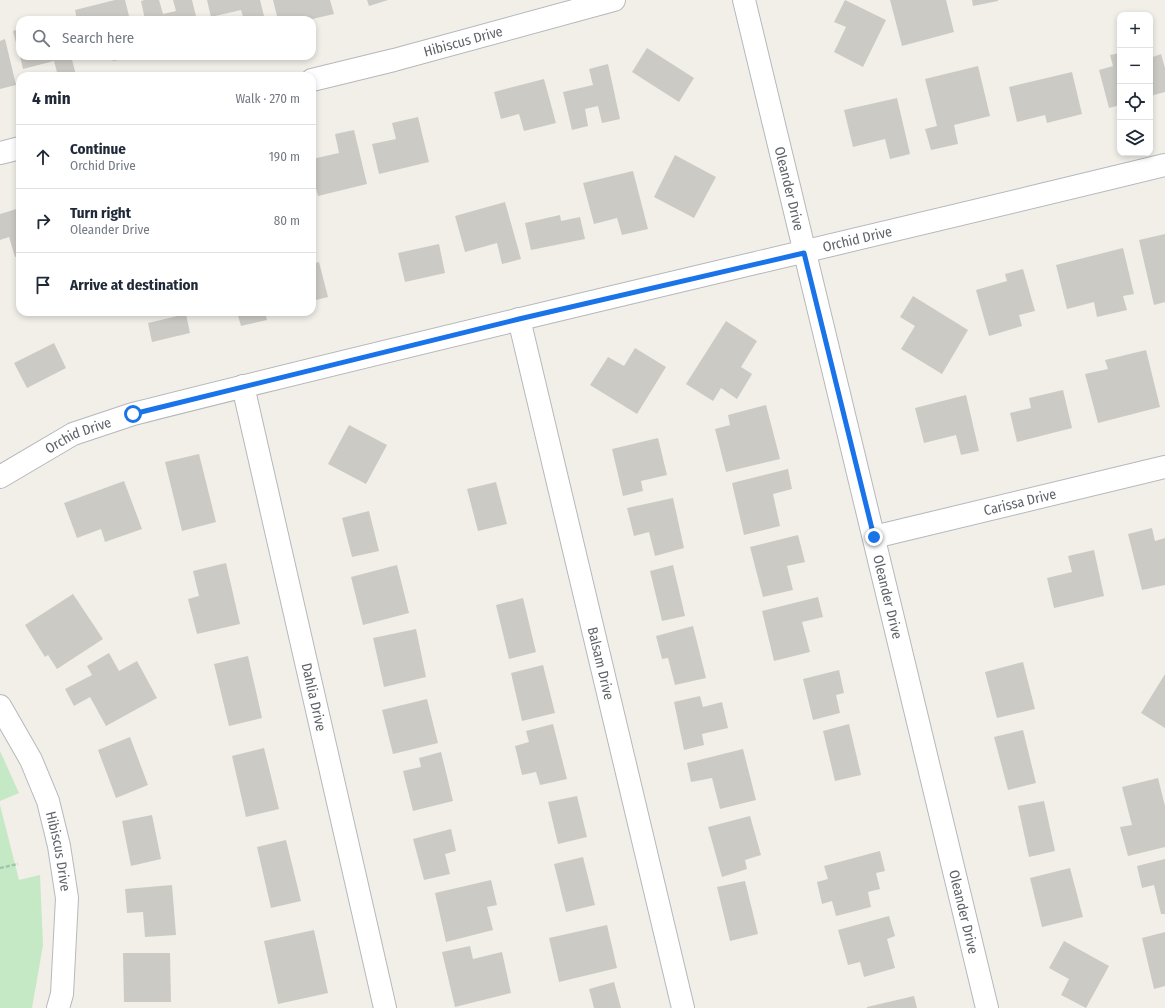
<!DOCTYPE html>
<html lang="en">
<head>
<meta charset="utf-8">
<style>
	:root { --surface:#fff; --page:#f2f2f3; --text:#1f2937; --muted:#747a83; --line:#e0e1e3 }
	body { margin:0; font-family:"Fira Sans Condensed",sans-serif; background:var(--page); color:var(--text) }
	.controls { position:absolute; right:12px; top:12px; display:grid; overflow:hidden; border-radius:8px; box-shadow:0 2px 6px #0003 }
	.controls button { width:36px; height:36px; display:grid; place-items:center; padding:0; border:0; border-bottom:1px solid var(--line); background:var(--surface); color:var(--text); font:20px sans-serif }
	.stop { position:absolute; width:12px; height:12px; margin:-9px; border:3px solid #1a73e8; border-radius:50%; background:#fff }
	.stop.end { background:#1a73e8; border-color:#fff; box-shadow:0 1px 4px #0008 }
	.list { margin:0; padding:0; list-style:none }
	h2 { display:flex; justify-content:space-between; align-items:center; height:52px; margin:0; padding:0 16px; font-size:17px }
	h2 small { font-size:13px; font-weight:400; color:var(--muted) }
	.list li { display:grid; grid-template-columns:26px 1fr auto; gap:12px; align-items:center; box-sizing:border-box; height:64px; padding:0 16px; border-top:1px solid var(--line) }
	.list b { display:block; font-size:15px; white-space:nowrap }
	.list p { margin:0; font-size:13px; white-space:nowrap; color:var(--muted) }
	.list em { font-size:13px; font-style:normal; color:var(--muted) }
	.icon { flex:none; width:22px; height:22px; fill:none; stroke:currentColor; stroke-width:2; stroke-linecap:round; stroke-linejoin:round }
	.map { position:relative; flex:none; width:1165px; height:1008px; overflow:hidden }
	.search { position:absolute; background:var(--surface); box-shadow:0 2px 6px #0003; left:16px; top:16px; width:300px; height:44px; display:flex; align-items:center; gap:10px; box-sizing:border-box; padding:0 14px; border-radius:12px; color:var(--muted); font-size:15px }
	.panel { position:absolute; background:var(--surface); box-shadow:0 2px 6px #0003; left:16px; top:72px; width:300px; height:244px; border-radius:12px }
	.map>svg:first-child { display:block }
</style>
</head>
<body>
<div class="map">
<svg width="1165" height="1008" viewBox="0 0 1165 1008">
	<rect width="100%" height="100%" fill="#f1efe8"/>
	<path fill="#c5e8c5" d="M0,751L19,793L0,801Z
		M0,805L19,880L40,875L43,945L32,1008H0Z"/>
	<path fill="#cccac5" d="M115,0H125L130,20H77L75,10Z
		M145,0H159L163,14L176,11L173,0H192L197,20H145L141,1Z
		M207,0H260L265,20H244L241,10L211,17Z
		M273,0H330L334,14L308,20H278Z
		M367,0H388L369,6Z
		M845,0L886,20L863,67L834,52L846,27L834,22Z
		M890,0H946L954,32L902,46Z
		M972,0H998V1L973,6Z
		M20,29V55H19L13,31Z
		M5,39L16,85L0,89V41Z
		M647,48L694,78L679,102L632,72Z
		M1120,53V105L1109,108L1099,70L1113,66L1110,55Z
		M1161,54L1165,68V92L1150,96V58Z
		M20,56H71L76,75L58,76L54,61L23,69Z
		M112,56H130L131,57L113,61Z
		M608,64L620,119L602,123L598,106L585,109L588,126L572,130L563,92L593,85L589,69Z
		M978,66L990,116L954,125L958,144L931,150L925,129L937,126L925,79Z
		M1072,72L1082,114L1047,123L1045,115L1017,122L1009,87Z
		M544,79L556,123L524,131L519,114L501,119L494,92Z
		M897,98L910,154L890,159L885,139L853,147L844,110Z
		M418,117L429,162L379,174L372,144L396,139L392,123Z
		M354,130L367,184L318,196L312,173V159L339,153L335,134Z
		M675,155L716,177L694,218L654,197Z
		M633,171L648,229L622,235L617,218L594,224L583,183Z
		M505,202L521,259L502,264L497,243L465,252L455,216Z
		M20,208V256L15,257L9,237L0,240V214Z
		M560,215L561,221L580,217L585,239L531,250L525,223Z
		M1165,234V302L1154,305L1139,240Z
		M439,244L445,273L405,282L398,253Z
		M1123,248L1134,294L1123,296L1127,310L1097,317L1094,302L1067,309L1056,265Z
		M319,262L328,297L312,301V264Z
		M1023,269L1035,311L1019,315L1022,326L989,336L976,290L1007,281L1005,274Z
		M913,296L968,330L942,374L901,349L915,326L900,317Z
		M237,312H265L267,320L241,326Z
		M186,314L190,333L152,342L148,323Z
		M726,321L757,341L741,367L752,374L737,399L721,388L713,401L686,384Z
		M54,343L66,368L27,388L14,363Z
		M635,348L666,367L637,414L590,385L608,357L624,366Z
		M1146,350L1160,407L1098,423L1085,374L1108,369L1105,360Z
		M1063,390L1072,428L1017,442L1010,413L1031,408L1029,398Z
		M966,395L979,451L961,455L956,435L924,443L915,408Z
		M766,405L780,459L726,472L715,429L730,425L728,415Z
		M349,425L387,445L366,484L328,464Z
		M658,438L667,475L641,481L643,491L623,496L612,449Z
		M199,454L216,522L182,531L165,462Z
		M788,469L792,489L773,494L780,526L744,535L732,483Z
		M124,481L142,529L105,542L101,529L77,538L64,503Z
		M496,482L507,524L478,531L467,489Z
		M673,498L684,548L655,556L649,532L634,536L627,508Z
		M369,511L379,551L352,557L342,518Z
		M1152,528L1155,541L1165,538V585L1142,590L1128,534Z
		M798,535L805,562L787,566L793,590L763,597L750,547Z
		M1094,550L1104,596L1054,608L1047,578L1072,572L1068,556Z
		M226,563L240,624L197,634L188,599L199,596L193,571Z
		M397,565L409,613L363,625L351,577Z
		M673,565L685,616L662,621L650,571Z
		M73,594L103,639L57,669L48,655L45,657L25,625Z
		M818,597L823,617L802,622L810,652L774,661L762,611Z
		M523,598L536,652L509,659L496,605Z
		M693,626L706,678L675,685L668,658L662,659L656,636Z
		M416,629L426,677L384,687L373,638Z
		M109,653L119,671L137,661L157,698L106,726L90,697L74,706L65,689L92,675L87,666Z
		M248,656L262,718L229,726L214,664Z
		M1023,662L1035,709L997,718L985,672Z
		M543,665L555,713L522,721L511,673Z
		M839,670L844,693L836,695L840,713L813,720L803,679Z
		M1165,674V728L1141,713Z
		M700,696L703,707L722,702L728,728L702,734L704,745L684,750L674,702Z
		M427,699L438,743L393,754L382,710Z
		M553,724L567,779L540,785L536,772L522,775L515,746L529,742L526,731Z
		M849,724L861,775L835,781L823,731Z
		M1023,730L1036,783L1008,790L994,737Z
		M130,737L148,785L116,798L98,750Z
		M264,748L279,809L246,817L232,756Z
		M743,749L756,800L720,809L712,778L691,782L687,763Z
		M441,752L453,801L413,811L403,771L421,767L419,758Z
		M1158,778L1165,806V847L1128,856L1120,827L1132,825L1122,787Z
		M577,796L587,837L558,844L548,802Z
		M1044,801L1055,851L1029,857L1018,806Z
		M152,815L161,859L131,866L122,821Z
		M750,816L761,855L745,860L747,869L722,877L708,827Z
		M451,829L456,851L445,854L450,874L424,880L413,839Z
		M286,840L301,901L271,908L257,847Z
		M880,851L885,871L876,873L880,889L868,892L871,907L836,916L832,901L822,904L817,882L828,879L824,866Z
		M583,857L595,905L566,912L554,864Z
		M1165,859V914H1161L1154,885L1142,888L1137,866Z
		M1070,868L1083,917L1042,927L1030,878Z
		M491,880L497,905L487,907L493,930L446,942L435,893Z
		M745,881L758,934L730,941L717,887Z
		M172,885L176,935L145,937L143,912L127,913L125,889Z
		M889,916L895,936L887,939L895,968L864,977L860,962L848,965L838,930Z
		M607,925L617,968L559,982L549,938Z
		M314,930L328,993L278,1004L264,941Z
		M1165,932V986L1154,989L1142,938Z
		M1064,941L1109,966L1086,1008L1061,995L1069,979L1049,968Z
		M470,946L473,959L502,952L511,993L455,1007L442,952Z
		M123,953H170L171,1002H124Z
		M614,982L621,1008H594L589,989Z
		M914,996L917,1008H867V1007Z"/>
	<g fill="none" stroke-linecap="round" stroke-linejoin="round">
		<defs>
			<g id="street">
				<path id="s1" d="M744,0L987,1008"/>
				<path id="s2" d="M312,80L394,60L614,0"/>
				<path d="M0,153L20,148"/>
				<path id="s3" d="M519,319L683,1008"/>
				<path id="s4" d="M243,386L385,1008"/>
				<path id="s5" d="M0,477L73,434L133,414C476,327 821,249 1165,165"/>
				<path id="s6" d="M874,537L1165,467"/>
				<path id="s7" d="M0,706L31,760L48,801L59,846L67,898L62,994L58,1008"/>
			</g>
		</defs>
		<use href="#street" stroke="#b5b8bc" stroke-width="24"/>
		<path stroke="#9cc7a9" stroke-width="2.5" stroke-dasharray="4 2" stroke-linecap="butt" d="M0,868L18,864"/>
		<use href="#street" stroke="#fff" stroke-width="22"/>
	</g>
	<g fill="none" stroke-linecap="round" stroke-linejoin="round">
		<path stroke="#1a73e8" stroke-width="5" d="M133,414L519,319L804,253L874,537"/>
	</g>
	<g text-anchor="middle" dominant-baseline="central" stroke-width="3" stroke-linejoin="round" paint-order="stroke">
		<g font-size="14" fill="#5f6368" stroke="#fff">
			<text stroke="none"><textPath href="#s2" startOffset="156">Hibiscus Drive</textPath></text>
			<text stroke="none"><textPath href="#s1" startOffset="194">Oleander Drive</textPath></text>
			<text stroke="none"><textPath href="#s5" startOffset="893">Orchid Drive</textPath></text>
			<text stroke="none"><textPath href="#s5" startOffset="89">Orchid Drive</textPath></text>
			<text stroke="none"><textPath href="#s6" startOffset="150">Carissa Drive</textPath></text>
			<text stroke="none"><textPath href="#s1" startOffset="614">Oleander Drive</textPath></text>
			<text stroke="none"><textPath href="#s3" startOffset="354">Balsam Drive</textPath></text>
			<text stroke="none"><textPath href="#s4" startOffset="319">Dahlia Drive</textPath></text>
			<text stroke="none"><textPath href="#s7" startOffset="158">Hibiscus Drive</textPath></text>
			<text stroke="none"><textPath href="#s1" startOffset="938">Oleander Drive</textPath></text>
		</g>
	</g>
</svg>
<div class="controls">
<button>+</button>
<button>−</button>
<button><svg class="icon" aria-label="locate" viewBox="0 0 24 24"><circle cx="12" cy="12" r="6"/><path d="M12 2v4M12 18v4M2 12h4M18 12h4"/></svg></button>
<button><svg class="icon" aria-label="layers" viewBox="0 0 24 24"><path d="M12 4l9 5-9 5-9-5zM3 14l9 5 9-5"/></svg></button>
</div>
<div class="stop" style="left:133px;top:414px"></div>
<div class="stop end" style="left:874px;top:537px"></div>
<div class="search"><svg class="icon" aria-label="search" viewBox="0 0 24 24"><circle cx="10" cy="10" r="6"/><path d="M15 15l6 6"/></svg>Search here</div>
<section class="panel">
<h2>4 min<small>Walk · 270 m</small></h2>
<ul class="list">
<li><svg class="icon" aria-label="ahead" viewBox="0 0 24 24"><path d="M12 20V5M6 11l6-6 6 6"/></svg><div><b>Continue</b><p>Orchid Drive</p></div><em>190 m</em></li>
<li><svg class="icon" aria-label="right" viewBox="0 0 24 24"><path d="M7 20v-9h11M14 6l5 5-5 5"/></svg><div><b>Turn right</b><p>Oleander Drive</p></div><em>80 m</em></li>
<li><svg class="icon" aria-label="arrive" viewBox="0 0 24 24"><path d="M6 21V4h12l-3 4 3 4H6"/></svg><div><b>Arrive at destination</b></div></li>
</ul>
</section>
</div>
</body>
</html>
